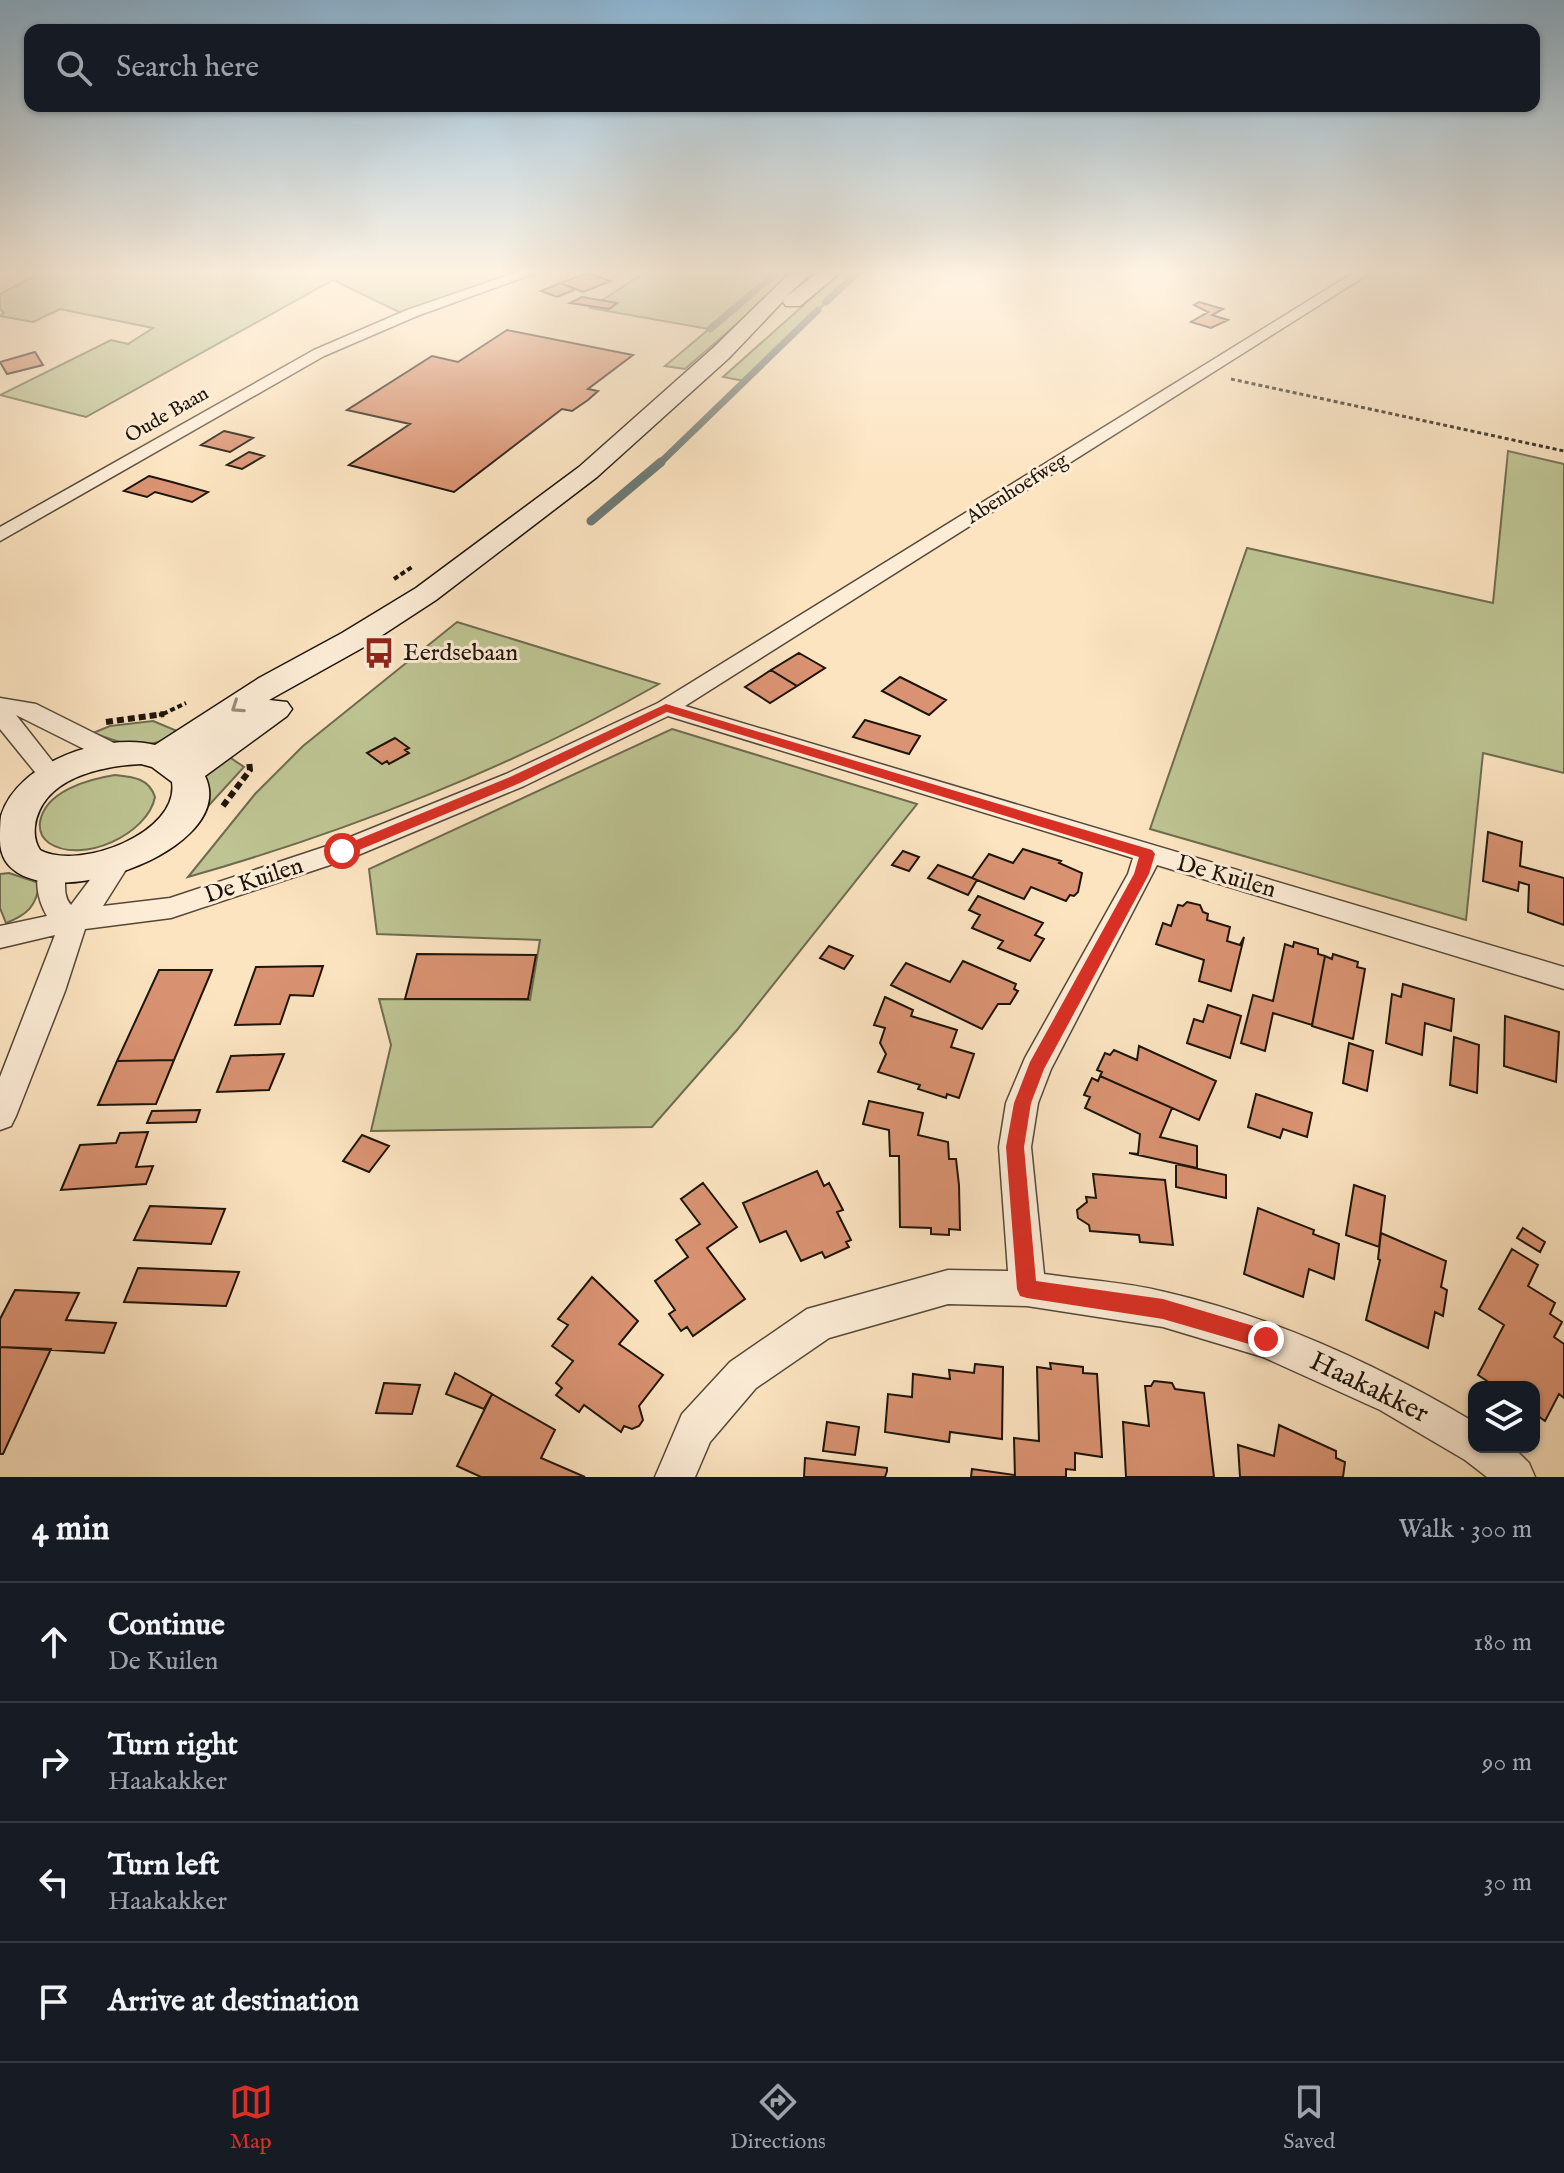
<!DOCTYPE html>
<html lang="en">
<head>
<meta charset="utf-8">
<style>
	:root { --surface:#171b24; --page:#20242c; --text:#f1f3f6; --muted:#9ea1a6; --line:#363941; --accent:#d93025 }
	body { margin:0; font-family:"IM FELL English",serif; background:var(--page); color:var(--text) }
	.controls { position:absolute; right:24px; bottom:24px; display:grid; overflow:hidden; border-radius:16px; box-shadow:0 2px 6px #0004 }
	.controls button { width:72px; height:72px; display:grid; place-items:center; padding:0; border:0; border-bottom:2px solid var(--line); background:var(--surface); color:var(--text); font:40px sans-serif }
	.stop { position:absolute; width:24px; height:24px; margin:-18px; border:6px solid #d93025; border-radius:50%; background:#fff }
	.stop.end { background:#d93025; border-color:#fff; box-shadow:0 2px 8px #0008 }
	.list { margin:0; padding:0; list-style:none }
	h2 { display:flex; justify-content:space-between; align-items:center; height:104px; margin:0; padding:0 32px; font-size:34px }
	h2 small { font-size:26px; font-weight:400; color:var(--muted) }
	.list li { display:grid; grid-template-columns:52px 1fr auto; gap:24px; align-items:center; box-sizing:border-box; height:120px; padding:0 32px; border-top:2px solid var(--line) }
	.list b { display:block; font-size:30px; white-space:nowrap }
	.list p { margin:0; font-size:26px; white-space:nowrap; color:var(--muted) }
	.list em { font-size:26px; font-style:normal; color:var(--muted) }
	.icon { flex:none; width:44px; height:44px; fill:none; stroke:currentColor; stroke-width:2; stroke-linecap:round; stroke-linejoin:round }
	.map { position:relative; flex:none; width:1564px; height:1477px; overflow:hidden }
	.search { position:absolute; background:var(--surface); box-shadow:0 2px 6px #0004; left:24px; right:24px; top:24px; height:88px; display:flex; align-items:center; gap:20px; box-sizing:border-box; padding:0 28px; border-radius:16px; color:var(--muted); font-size:30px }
	.sheet { height:584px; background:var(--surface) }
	nav { display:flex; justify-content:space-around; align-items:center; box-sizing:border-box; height:112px; border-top:2px solid var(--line); background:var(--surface); font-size:22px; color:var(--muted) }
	nav a { display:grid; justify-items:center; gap:4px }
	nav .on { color:var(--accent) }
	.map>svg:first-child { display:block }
</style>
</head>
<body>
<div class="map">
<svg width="1564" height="1477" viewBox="0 0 1564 1477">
	<rect width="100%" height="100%" fill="#fce4c1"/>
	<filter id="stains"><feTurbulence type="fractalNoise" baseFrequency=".0025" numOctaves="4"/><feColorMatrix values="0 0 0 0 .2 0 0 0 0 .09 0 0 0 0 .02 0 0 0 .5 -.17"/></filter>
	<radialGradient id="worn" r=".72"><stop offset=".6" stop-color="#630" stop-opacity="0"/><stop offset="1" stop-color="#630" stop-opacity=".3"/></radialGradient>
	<path fill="#bec493" stroke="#6e6c4f" stroke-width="2" d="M46,270H525L401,313L333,280L86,417L0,395L111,340L128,344L153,328L60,309L33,322L0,316L4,313L0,309V294Z
		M649,270H799L685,369L665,366L709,329L590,308Z
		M843,270H860L744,381L723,377Z
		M1508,451L1564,464V773L1483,753L1466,920L1150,829L1247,548L1493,603Z
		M457,622L659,684C515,766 347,832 188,877L255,794L303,746Z
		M153,721L182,733C146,751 129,746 93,733L110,726Z
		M672,729L917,804L737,1030L652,1127L371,1131L391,1045L379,999L530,1000L540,940L377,934L369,869Z
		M225,754L244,767L200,815L209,791L204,771Z
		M115,775C133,777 149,778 155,797C148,834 82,865 49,843C42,838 39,830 40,822C45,791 89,779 115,775Z
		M9,873L39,883C37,906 27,915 6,923L0,908V874Z"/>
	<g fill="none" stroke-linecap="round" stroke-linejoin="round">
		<path stroke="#6d7975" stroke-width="7" d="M826,302L860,270
			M710,329L780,270
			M659,464L818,310"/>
		<path stroke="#6d7975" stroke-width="9" d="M591,521L661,462"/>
	</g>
	<path fill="#da9372" stroke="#1d140b" stroke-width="2" d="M587,273L611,281L583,292L560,283Z
		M560,283L576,289L557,297L541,291Z
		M582,297L617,303L609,309L570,303Z
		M1199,302L1223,309L1212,315L1228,320L1211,328L1191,322L1208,312L1194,305Z
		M507,330L633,355L588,389L598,391L588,400L572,411L562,409L454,492L349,465L410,424L347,410L432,356L458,362Z
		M35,352L43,365L7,374L0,362Z
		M224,431L237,434L253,438L230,452L201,445Z
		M249,452L264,456L242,469L227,465Z
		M149,476L172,482L208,492L192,502L155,492L147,497L124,491Z
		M799,653L825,668L797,686L771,670Z
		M771,670L797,686L770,703L745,687Z
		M900,677L946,700L929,715L882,691Z
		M865,720L920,736L909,754L853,737Z
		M395,738L409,748L405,750L409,753L389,764L387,761L382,764L367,753Z
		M1488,832L1522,842L1520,866L1564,878V925L1528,912L1529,885L1519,882L1518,891L1483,881Z
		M1023,849L1061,861L1059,863L1082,873L1078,892L1074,896L1070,895L1066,901L1031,887L1024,899L972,878L989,854L1013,863Z
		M903,851L919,857L909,871L892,865Z
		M938,865L972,878L977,880L968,895L928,878Z
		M978,896L1043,923L1035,935L1044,939L1030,961L998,948L1003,941L972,928L980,915L969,910Z
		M1187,902L1200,905L1203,912L1208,914L1207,920L1230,927L1227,941L1240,945L1244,937L1231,991L1199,981L1204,960L1156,944L1163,923L1171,926L1178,905L1183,906Z
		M1294,942L1318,949V954L1325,956L1312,1025L1273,1013L1265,1051L1241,1043L1253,995L1273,1001L1285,944L1293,947Z
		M829,946L853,956L844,969L820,958Z
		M417,954L536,955L528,999H405Z
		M1333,954L1358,962L1357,967L1365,969L1353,1039L1312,1026L1325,956L1332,959Z
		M963,961L1016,984L1014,989L1018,991L1010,1004H998L982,1029L891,985L906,963L950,982Z
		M323,966L313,996L290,995L280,1024L235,1025L256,967Z
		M159,970H212L174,1060L117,1061Z
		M1403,984L1454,999L1451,1031L1425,1023L1422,1055L1386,1043L1392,994L1401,997Z
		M885,997L913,1010L911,1016L957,1030L951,1047L974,1054L959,1098L947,1094L946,1098L918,1089L920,1085L878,1072L886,1054L880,1043L885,1028L874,1025Z
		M1208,1005L1241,1016L1230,1058L1187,1043L1194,1019L1203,1022Z
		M1505,1016L1559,1032L1556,1082L1504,1066Z
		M1454,1037L1479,1045L1477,1093L1450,1085Z
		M1349,1043L1373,1051L1367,1091L1343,1083Z
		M1139,1046L1216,1081L1199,1120L1100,1076L1102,1072L1097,1070L1105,1053L1110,1055L1114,1050L1137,1060Z
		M284,1054L269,1090L217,1092L231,1056Z
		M174,1060L156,1104L98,1105L117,1061Z
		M1100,1076L1172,1108L1160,1137L1197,1146V1168L1129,1153L1138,1154L1140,1134L1085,1108L1090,1097L1084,1095L1092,1078L1098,1081Z
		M1256,1094L1312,1113L1307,1137L1283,1129L1280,1138L1248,1127Z
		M869,1101L923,1113L918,1135L948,1142L949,1159H956L959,1185L960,1230L949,1229V1235L931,1234V1228L900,1227L899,1156H890L889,1130L863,1124Z
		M200,1110L196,1122L147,1123L152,1111Z
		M148,1132L136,1167L153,1166L146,1184L61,1190L80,1145L116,1143L120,1133Z
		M362,1135L389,1146L369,1172L343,1161Z
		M1176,1164L1226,1175V1198L1176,1187Z
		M817,1171L824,1186L829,1183L843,1210L837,1212L851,1240L846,1242L849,1247L825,1258L822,1252L801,1261L786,1231L760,1242L743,1203Z
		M1093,1174L1165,1180L1173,1245L1140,1242L1139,1235L1090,1231L1089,1225L1078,1218L1077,1210L1087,1202L1086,1197L1096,1198Z
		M703,1183L737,1227L707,1248L745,1299L693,1336L687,1327L681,1331L669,1314L675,1310L655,1281L688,1257L676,1240L700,1224L681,1199Z
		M1354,1185L1385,1196L1379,1247L1346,1235Z
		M150,1206L225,1209L211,1244L134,1240Z
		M1258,1208L1314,1230L1313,1234L1339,1244L1334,1279L1309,1269L1303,1297L1244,1274Z
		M1523,1228L1545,1242L1540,1252L1517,1238Z
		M1381,1233L1446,1261L1441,1287L1447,1290L1443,1316L1435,1312L1428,1348L1366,1320L1380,1260L1378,1259Z
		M1512,1249L1538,1265L1528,1286L1555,1303L1550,1314L1562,1322L1554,1337L1564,1344V1398L1559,1394L1545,1421L1538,1416L1534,1420V1387H1496L1478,1375L1504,1325L1479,1309Z
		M138,1268L239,1272L226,1306L124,1302Z
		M592,1277L638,1321L619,1344L663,1375L639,1406L643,1420L639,1426L632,1429L624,1426L621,1432L584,1405L579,1412L556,1395L562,1388L556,1383L573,1361L552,1346L568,1325L558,1319Z
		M15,1290L79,1293L66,1320L116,1323L104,1353L0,1347V1319Z
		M0,1347L51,1349L3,1454H0Z
		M1050,1363L1083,1367V1373L1097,1374L1102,1457L1075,1453V1470L1066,1469V1477H1015L1014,1438L1039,1441L1037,1367L1051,1369Z
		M975,1364L1003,1367L1002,1439L950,1432L949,1442L885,1432L888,1394L912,1397L913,1374L950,1379L949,1370L974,1373Z
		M455,1373L492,1394L484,1409L446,1394Z
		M1154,1381L1172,1383L1175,1389L1204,1393L1214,1477H1126L1123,1422L1149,1426L1145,1386H1151Z
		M384,1383L420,1385L412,1414L376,1413Z
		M492,1394L555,1430L541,1458L585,1477H481L457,1466Z
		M827,1422L859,1427L855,1455L823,1451Z
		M1279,1425L1336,1451V1458L1345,1462L1343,1477H1240L1238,1445L1274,1456Z
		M805,1458L887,1468V1471L885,1477H804Z
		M972,1469L1015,1475V1477H971Z"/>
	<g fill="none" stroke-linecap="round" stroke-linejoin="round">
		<defs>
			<path id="street" d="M523,270H544L417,316L324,356L0,541V527L314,350L407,310Z
				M1358,270H1375L685,706L1564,967V989L1157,865L1051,1069L1038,1103L1031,1147L1044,1274C1084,1280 1126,1282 1165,1292C1274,1317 1378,1365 1474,1422V1447H1513L1529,1463L1535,1477H1487L1465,1460L1380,1410L1263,1357L1163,1327L1027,1306L948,1304L829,1338L756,1388L710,1442L695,1477H655L682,1414L730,1362L807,1309L948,1270L1008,1271L999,1147L1006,1103L1025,1058L1128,874L1133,858L668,716L524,786L351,858L171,918L85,929L65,991L16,1116L11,1126L0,1130V1077L55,935L0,948V926L47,916C38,901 33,879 42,863L52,860L62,863C69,876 60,893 71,905L110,853L119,850L128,853L132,860L103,906L170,898L333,844L506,774L658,703Z
				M0,698L36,704L124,748L127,754L124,760H106L16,715L64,776L61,782L52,784L43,782L0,729Z"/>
			<path id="secondary" d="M793,270H814L786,297L821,270H843L800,306H786L783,302L786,298L729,358L597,477L436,600L364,647L269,700L287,702L292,709L287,716L205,776C244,858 0,932 0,840C0,832 0,823 1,816C17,762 105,732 155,745L259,678L342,633L416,588L579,467L713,348ZM141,764L152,767L172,782C180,833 79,871 40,850C35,842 34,835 35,826C42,778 101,766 141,764Z"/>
		</defs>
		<use href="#street" stroke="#554838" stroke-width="3"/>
		<use href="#secondary" stroke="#1d140b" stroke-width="3"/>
		<path stroke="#1d140b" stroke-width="3" stroke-dasharray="4 3" stroke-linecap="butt" d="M1231,379L1564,451"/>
		<path stroke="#1d140b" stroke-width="4" stroke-dasharray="5 3" stroke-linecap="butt" d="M394,579L412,567
			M163,714L186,703
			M151,716L164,714"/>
		<path stroke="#1d140b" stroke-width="6" stroke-dasharray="7 4" stroke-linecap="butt" d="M106,722L164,714
			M223,806L250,770L249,761"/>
		<use href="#street" fill="#fdedd7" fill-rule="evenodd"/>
		<use href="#secondary" fill="#fdedd7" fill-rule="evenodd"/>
	</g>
	<defs><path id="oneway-chevron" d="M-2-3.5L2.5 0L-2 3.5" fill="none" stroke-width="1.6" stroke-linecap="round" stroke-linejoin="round" transform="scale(2)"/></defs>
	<use stroke="#988b7b" href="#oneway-chevron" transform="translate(237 707) rotate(146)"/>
	<linearGradient id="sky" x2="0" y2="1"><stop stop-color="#8cb7d6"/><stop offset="0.57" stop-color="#fef3e3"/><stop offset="1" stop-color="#fef3e3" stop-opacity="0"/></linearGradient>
	<rect width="1564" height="477" fill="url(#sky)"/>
	<path fill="#d93025" d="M666,704L1152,850L1155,854L1149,874L1044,1069L1031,1103L1024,1147L1036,1281L1163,1299L1274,1332L1276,1339L1274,1346L1266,1349L1163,1319L1027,1298L1020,1296L1017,1289L1006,1147L1014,1103L1030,1062L1134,874L1139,857L667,712L520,783L347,855H337L335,851L337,848L510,777Z"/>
	<defs>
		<symbol id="bus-bare" viewBox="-9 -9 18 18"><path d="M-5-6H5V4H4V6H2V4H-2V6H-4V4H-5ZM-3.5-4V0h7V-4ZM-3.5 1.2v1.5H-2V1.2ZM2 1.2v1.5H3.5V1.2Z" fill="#8f2418" stroke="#fdedd7" stroke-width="2.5" paint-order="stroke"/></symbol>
	</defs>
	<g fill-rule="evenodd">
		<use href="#bus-bare" x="357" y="631" width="44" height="44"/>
	</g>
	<g text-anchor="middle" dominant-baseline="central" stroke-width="6" stroke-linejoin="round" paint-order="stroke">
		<g font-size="20" fill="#1d140b" stroke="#fdedd7">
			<text transform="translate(167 415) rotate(-30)">Oude Baan</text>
			<text transform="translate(1017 489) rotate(-32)">Abenhoefweg</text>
		</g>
		<g font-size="24" fill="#1d140b" stroke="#fdedd7" text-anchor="start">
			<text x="403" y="653">Eerdsebaan</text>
		</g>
		<g font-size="24" fill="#1d140b" stroke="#fdedd7">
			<text transform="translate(1226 877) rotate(16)">De Kuilen</text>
			<text transform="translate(254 881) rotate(-18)">De Kuilen</text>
		</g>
		<g font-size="28" fill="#1d140b" stroke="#fdedd7">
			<text transform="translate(1369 1388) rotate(26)">Haakakker</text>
		</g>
	</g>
	<rect width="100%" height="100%" filter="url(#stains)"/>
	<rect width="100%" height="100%" fill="url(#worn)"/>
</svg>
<div class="controls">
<button><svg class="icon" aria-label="layers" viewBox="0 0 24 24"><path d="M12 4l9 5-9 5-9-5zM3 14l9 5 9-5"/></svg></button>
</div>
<div class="stop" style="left:342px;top:851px"></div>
<div class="stop end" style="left:1266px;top:1339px"></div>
<div class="search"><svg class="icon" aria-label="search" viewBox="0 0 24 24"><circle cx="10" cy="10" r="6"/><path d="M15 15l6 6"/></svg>Search here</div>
</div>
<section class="sheet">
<h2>4 min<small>Walk · 300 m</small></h2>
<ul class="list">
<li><svg class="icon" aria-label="ahead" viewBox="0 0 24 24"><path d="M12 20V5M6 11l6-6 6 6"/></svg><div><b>Continue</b><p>De Kuilen</p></div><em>180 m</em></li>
<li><svg class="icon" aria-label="right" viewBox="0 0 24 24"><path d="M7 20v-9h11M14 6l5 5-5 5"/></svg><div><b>Turn right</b><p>Haakakker</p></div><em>90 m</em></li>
<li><svg class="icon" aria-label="left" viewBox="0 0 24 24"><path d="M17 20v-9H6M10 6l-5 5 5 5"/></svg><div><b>Turn left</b><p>Haakakker</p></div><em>30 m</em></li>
<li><svg class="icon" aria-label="arrive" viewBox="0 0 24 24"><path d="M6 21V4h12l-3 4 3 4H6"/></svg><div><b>Arrive at destination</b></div></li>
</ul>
</section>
<nav>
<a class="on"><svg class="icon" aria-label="map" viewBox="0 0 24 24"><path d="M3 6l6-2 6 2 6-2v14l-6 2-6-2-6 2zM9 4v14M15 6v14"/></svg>Map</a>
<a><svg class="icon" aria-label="directions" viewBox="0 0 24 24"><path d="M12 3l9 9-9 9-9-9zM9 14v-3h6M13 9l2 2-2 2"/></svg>Directions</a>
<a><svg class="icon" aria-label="saved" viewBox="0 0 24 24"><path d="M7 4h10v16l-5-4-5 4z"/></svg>Saved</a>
</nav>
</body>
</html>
